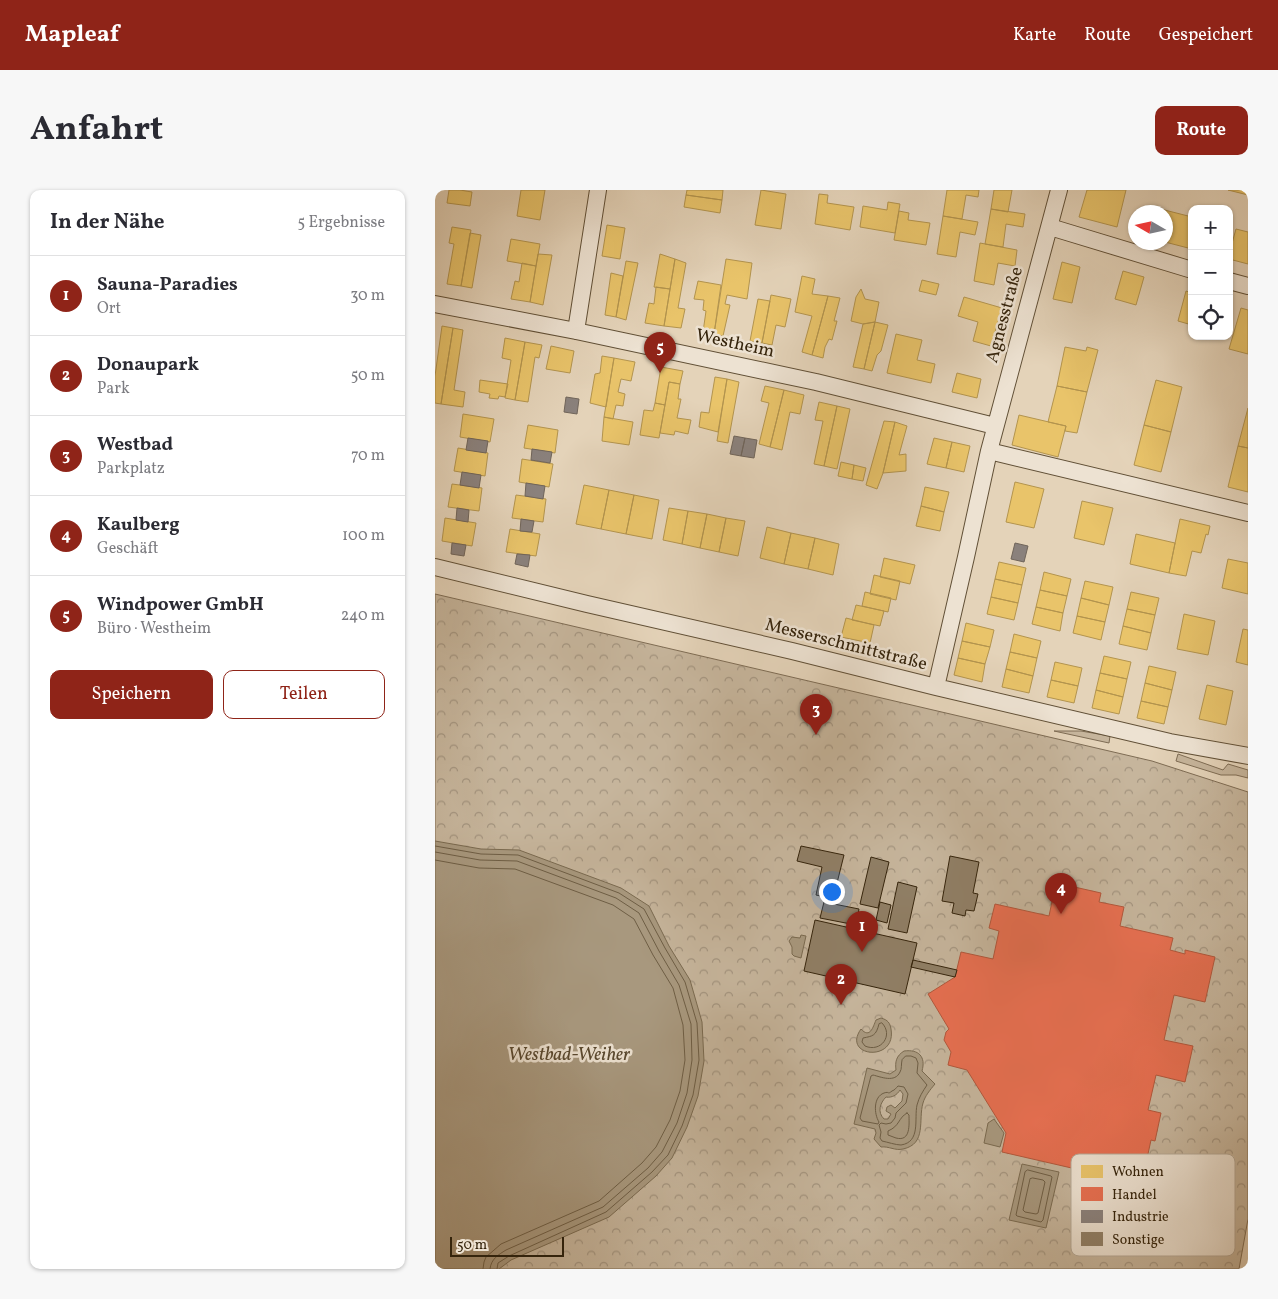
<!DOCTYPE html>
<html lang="de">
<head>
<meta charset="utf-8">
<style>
	:root { --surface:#fff; --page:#f7f7f7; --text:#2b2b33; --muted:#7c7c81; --line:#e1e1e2; --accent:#8f2418 }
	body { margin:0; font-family:Vollkorn,serif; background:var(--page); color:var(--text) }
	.controls { position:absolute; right:15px; top:15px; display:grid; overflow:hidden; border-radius:10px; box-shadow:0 1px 4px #0004 }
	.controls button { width:45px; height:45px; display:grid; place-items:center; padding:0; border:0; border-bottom:1px solid var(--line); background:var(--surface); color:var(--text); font:25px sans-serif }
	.compass { position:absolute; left:693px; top:15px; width:45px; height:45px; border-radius:50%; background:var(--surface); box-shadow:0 1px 4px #0004; rotate:279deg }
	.scale { position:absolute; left:15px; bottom:12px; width:114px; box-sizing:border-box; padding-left:5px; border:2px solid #35240c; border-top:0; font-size:14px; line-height:18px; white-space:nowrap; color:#35240c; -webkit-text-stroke:4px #ede2d2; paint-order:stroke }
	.you { position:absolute; left:396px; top:701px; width:18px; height:18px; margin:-12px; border:4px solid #fff; border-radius:50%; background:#1a73e8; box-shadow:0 0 0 8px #1a73e833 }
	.badge { display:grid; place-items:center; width:32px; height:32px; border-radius:50%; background:var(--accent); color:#fff; font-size:16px; font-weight:700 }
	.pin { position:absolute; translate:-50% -41px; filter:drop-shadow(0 1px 2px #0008) }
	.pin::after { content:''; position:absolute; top:26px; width:18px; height:15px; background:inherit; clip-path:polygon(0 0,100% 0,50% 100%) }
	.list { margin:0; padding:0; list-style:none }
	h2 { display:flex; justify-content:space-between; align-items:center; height:65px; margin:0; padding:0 20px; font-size:21px }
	h2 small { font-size:16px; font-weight:400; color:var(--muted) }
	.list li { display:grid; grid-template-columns:32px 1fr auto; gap:15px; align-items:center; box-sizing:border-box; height:80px; padding:0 20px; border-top:1px solid var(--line) }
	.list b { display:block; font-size:19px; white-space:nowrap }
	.list p { margin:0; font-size:16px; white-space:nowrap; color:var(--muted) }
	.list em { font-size:16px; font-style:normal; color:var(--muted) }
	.actions { display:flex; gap:10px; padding:15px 20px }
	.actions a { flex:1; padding:11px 0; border:1px solid var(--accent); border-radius:10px; text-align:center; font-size:18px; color:var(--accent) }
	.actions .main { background:var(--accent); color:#fff }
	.icon { flex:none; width:28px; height:28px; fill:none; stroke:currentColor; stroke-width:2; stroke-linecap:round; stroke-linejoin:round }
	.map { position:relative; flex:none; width:813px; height:1079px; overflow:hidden; border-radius:10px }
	header { display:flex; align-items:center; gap:30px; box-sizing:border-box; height:70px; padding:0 25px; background:var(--accent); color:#fff }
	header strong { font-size:24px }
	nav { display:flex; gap:28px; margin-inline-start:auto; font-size:18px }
	.intro { display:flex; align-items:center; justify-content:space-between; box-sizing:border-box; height:120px; padding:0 30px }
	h1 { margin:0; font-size:35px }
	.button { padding:12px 22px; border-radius:10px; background:var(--accent); color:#fff; font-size:18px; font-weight:700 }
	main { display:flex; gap:30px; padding:0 30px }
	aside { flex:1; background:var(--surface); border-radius:10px; box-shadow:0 1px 4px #0004 }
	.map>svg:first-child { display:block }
</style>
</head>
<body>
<header>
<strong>Mapleaf</strong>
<nav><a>Karte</a><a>Route</a><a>Gespeichert</a></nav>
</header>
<div class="intro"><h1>Anfahrt</h1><a class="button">Route</a></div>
<main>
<aside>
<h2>In der Nähe<small>5 Ergebnisse</small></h2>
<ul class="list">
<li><span class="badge">1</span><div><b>Sauna-Paradies</b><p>Ort</p></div><em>30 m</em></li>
<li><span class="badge">2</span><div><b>Donaupark</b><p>Park</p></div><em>50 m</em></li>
<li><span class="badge">3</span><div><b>Westbad</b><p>Parkplatz</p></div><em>70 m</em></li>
<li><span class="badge">4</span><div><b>Kaulberg</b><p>Geschäft</p></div><em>100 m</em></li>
<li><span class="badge">5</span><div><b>Windpower GmbH</b><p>Büro · Westheim</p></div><em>240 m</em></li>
</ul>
<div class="actions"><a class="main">Speichern</a><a>Teilen</a></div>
</aside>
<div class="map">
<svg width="813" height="1079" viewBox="0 0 813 1079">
	<defs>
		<pattern id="forest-crowns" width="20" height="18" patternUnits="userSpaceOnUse" patternTransform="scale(1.25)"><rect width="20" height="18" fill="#c6b59c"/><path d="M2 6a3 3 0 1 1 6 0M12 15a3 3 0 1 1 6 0" fill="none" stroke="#a2937e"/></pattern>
	</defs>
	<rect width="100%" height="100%" fill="#e4d3b9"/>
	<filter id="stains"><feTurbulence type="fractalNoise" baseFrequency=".004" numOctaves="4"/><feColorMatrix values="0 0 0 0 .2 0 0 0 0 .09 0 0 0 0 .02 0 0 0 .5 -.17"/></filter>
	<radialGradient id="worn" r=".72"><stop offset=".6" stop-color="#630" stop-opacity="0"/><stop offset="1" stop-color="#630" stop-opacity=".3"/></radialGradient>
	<path fill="#c6b59c" stroke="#7e6c54" d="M619,541H646L675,546L674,553Z
		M743,564L788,580L793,574L813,580V588L801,585H786L741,571Z"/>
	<path fill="url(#forest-crowns)" stroke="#7e6c54" d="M0,404L717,571L813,602V1029L804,1079H0Z"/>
	<path fill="#a8987e" stroke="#7a6a50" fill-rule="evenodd" d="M0,651L46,659L84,660L186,698L214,716L234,756L255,790L267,832L269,871L263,906L252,937L237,968L221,986L174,1027L76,1070L64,1079H0Z
		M366,745L371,746L366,768L359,766L357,764V757L354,751L357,747L365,748Z
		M446,828C453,830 455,833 456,839C462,873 406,867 426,839C435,849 438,837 441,830Z
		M469,861C484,859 491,867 487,881L500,894C495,900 490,906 488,913C483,930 492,954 468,959C460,961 454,956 446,957L439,949L441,943L440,939L419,934L432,878L455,884L461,880C460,872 461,866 469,861ZM465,900L468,904L467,911L460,918L456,915L452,917L451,921L456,924L453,929H449C442,922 445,913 451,907C457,908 462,905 465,900Z
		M559,929L569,943L565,957L549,953L553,933Z
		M587,974L624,982L611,1038L574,1030Z"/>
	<path fill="#e9c46a" stroke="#b3944e" d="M14,0H25L37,2L35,16L12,13Z
		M86,0H110L105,30L82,26Z
		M252,0H288L287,10L251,5Z
		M326,0L351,4L346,39L320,35Z
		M512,0H544L543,7L531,5L527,29L508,26Z
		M559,0H577L573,22L556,19Z
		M652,0H691L682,37L644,27Z
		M793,0H813V5Z
		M384,4L393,5L392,13L419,17L415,40L380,34Z
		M251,5L287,10L285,23L249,17Z
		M453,12L465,14L460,43L425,37L428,16L452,20Z
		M714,16L757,27V59L730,52V22H713Z
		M556,19L590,24L588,37L571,34L568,57L550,54Z
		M464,21L474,23L473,30L495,33L491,55L459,50Z
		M508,26L543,32L540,45L525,42L521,67L502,64Z
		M172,35L190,38L185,69L167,66Z
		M17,37L36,40L26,96L12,94L19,54L14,53Z
		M801,39L813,42V74L794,69V64Z
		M35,43L46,45L37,98L26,96Z
		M76,49L105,54L101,76L72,71Z
		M545,53L582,60L580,76L563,73L559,95L539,91Z
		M103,64L117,65L108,115L95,112Z
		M225,64L240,69L235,99L219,97Z
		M240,69L251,73L243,118L250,119L246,138L229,136Z
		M291,69L317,73L312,109L292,105L290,114L295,115L288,146L279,144Z
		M191,71L203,73L191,130L181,127Z
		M627,72L645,77L637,113L618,109Z
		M87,73L101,76L95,112L76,109L80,91L84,92Z
		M688,81L709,87L701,115L680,109Z
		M176,83L188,86L181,127L170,125Z
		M367,86L380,89L377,104L393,106L377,165L367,162L377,126L360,122Z
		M487,90L504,94L501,105L484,101Z
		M263,91L286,95L279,144L268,142L271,121L268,120L269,110L259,109Z
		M221,97L235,99L229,136L210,133L214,113L219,114Z
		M426,99L430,109L444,112L440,132L428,134L416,131L421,107Z
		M751,101L757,103V135L743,131Z
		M336,105L356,109L350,137L341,135L337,155L327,153Z
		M393,106L405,108L399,131H402L397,150L394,149L390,157L388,168L377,165Z
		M529,107L567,118L556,156L538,151L543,132L523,126Z
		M323,109L335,111L327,153L315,151Z
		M806,118L813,120V164L794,159Z
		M440,132L429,179L418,177L428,134Z
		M440,132L453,135L446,161L442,165L437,181L429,179Z
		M7,136L18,138L6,214L0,213V186Z
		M18,138L28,140L19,200L30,202L28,217L6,214Z
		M461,144L487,150L482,170L500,174L496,193L452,183Z
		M70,148L90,152L80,210L70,208L76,170L67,168Z
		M90,152L107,155L104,168L100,167L93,212L80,210Z
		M116,156L139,161L135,183L111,179Z
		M630,157L651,161L652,157L663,160L652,202L622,196Z
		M167,166L179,168L171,217L155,213L160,184L165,183Z
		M179,168L200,172L196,191L186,189L183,202L190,204L188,216L181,215L178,229L169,227Z
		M226,177L248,181L245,194L234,192L230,215L220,213Z
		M522,183L546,189L542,208L517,202Z
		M280,187L292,189L283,242L264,237L266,222L274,223Z
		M292,189L304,192L293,253L282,251Z
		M45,190L73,194L70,207L64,206L63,209L54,208L55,204L44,202Z
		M721,190L747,197L736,242L709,235Z
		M234,192L245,194L243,209H246L242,228L256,230L253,244L240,241L239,245L225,243Z
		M330,196L349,200L335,257L324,254L334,213L326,211Z
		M622,196L652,202L642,243L630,241L631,236L613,232Z
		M349,200L369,205L365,224L355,222L347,260L335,257Z
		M384,212L402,216L389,276L379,274L388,231L380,230Z
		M220,213L230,215L224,248L205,245L209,220L218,221Z
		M402,216L415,219L402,279L389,276Z
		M813,218V258L803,256Z
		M28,224L59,229L55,252L25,247Z
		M584,225L631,236L623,267L577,255Z
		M169,227L198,232L194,255L167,251Z
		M449,231L460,232L448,283L442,299L431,295Z
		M460,232L472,236L464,265L471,264V281L448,283Z
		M93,235L123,240L120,263L89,258Z
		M709,235L736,242L726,282L699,275Z
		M499,248L517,252L511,278L492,274Z
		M517,252L535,256L529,282L511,278Z
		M803,256L813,258V302L793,297Z
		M23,258L53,263L50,286L19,281Z
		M87,269L118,274L114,297L84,292Z
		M406,272L419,275L417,289L403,286Z
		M419,275L431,278L428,291L417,289Z
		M580,292L609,299L599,338L571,332Z
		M17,294L47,298L44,321L13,317Z
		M149,295L174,300L166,339L141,334Z
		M490,297L514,302L509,322L486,316Z
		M174,300L199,305L191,344L166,339Z
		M81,305L111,309L108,332L77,328Z
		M199,305L224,310L217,349L191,344Z
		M647,311L678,318L669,355L639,348Z
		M486,316L509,322L505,341L481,336Z
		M234,318L253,321L247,354L228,350Z
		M253,321L272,324L265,358L247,354Z
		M272,324L291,328L284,362L265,358Z
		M10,328L41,333L37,356L7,351Z
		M291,328L310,331L303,366L284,362Z
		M745,329L775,336L773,345L771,344L766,363L757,361L751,386L734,383Z
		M332,337L356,343L349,374L325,368Z
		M75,339L105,344L101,366L71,362Z
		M356,343L380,348L373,379L349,374Z
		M701,344L740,353L734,383L695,374Z
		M380,348L404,354L398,385L373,379Z
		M449,368L480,375L475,394L445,387Z
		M793,369L813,373V404L787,398Z
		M564,372L591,378L587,395L560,389Z
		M609,382L636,389L632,406L605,400Z
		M439,385L465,391L461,410L435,404Z
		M560,389L587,395L583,413L556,407Z
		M650,391L678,397L674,415L646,408Z
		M605,400L632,406L628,423L601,417Z
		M430,402L456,408L453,422L427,416Z
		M696,402L724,408L720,425L692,419Z
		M556,407L583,413L579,430L552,424Z
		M646,408L674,415L670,432L642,426Z
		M421,415L449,421L445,436L417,430Z
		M601,417L628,423L625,441L597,434Z
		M692,419L720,425L716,443L688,436Z
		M749,424L780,431L773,465L742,459Z
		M642,426L670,432L666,450L638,443Z
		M411,428L439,435L435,453L406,447Z
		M531,433L559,440L555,457L527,451Z
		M688,436L716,443L712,460L684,454Z
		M808,439L813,440V475L801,472Z
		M579,444L606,451L602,468L575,462Z
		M527,451L555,457L550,474L523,468Z
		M575,462L602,468L598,486L571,479Z
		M669,466L696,472L692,489L665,483Z
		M523,468L550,474L547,492L519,485Z
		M620,472L647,478L643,496L616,490Z
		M714,476L741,482L737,500L710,493Z
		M571,479L598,486L594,503L567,497Z
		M665,483L692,489L688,507L661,500Z
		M616,490L643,496L639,513L612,507Z
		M710,493L737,500L733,517L706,511Z
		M772,495L798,501L791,535L764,529Z
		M661,500L688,507L684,524L657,518Z
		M706,511L733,517L729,534L702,528Z"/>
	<path fill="#e76f51" stroke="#b2583c" d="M635,696L666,703L664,712L689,717L685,736L738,748L735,760L750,764V760L780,767L770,812L739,805L729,850L758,856L750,892L721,885L713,920L726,923L720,951L716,950L705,1001L681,995L685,976L670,973L667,985L567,962L571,943L532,880L513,875L516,862L509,850L511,842L514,839L493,804L520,787L526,762L558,769L564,741L554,738L560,714L614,726L618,707L632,710Z"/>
	<path fill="#8a817c" stroke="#70655a" d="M131,207L144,209L142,224L129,222Z
		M299,246L310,248L306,266L295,264Z
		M33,248L53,251L51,263L31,260Z
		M310,248L322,250L319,268L306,266Z
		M97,259L117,262L115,273L96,270Z
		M27,282L46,285L44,298L25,295Z
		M91,293L110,296L108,309L90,306Z
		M22,318L34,320L33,332L21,330Z
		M86,329L99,331L97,342L85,341Z
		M17,353L31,355L29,366L16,364Z
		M580,353L593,356L589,372L576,369Z
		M82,364L95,365L93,377L80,374Z"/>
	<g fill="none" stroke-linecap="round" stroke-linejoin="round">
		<path stroke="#6e5e45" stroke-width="1" d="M0,656L46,664L83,665L184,703L209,719L230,758L250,792L262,833L264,870L258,905L247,936L233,965L217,982L171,1022L74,1066L63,1073L62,1079
			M0,662L45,670L82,671L181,708L204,723L224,761L244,795L256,834L257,870L252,903L242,933L227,962L213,978L168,1017L71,1060C63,1065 56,1069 55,1079
			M0,670L44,678L80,679L178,715L199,729L218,765L238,798L248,835L250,870L245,901L235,930L221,957L207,973L164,1011L66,1054L51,1067L49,1072L48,1079
			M447,833C459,845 446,863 430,856L427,852L428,848C438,846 441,846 444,834Z
			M471,866H476L481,868L483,873L482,883L492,895C488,901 484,907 482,915C479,929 486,952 466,955C461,955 452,952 447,951L445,948L446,942L444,935L446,933L451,934L456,933L460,928L461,923L471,913L473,904L469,897L463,896C461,898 460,900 457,901C452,905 455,901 449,903C438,907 439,924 444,932L443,934L427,931L425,928L436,886L438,885C446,887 460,893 465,882C467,879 466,874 467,870Z
			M472,923L474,925C474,934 476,952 461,948C458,947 456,946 453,945V941C465,936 463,928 472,923Z
			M593,980L616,986L617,987L608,1030L606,1032L582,1026L581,1025L590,982Z
			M598,988L608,990L610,992L603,1023L601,1024L590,1022L588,1020L595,989Z"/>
	</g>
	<path fill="#907f66" stroke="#35240c" d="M366,656L409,665L398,709L381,705L387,677L362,671Z
		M515,666L544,672L538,703L543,704L539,721L531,720L530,726L517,723L519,713L507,711Z
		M436,667L454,672L443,718L425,714Z
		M463,692L482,697L472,743L453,739Z
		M389,712L424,719L421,735L385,728Z
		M445,712L456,715L452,733L441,730Z
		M380,730L482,753L470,804L369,781Z
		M478,770L522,780L520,787L476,777Z"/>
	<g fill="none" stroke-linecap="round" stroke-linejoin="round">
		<defs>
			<path id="street" d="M615,37L757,80
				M794,91L813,96
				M0,114L141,141L381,192L560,236
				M141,141L163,0
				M554,261L813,323
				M0,377L152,414L357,461L501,497L735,552L813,566
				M501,497L531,367L554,261L624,0"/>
		</defs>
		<use href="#street" stroke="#615037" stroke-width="18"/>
		<use href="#street" stroke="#ede2d2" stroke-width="16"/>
	</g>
	<g text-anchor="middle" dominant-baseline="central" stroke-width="5" stroke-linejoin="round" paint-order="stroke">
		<g font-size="18" fill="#35240c" stroke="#ede2d2">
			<text transform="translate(570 125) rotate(-75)">Agnesstraße</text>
			<text transform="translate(300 154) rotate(12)">Westheim</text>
			<text transform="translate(411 455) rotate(14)">Messerschmittstraße</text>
		</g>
		<g font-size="19" font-style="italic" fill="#58472e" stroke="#ede2d2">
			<text x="134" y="865">Westbad-Weiher</text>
		</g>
	</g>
	<rect x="636" y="964" width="164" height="102" rx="8" fill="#ede2d2" stroke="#b6a997" stroke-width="1"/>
	<rect x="646" y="975" width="22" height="13" fill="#e9c46a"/>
	<rect x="646" y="997" width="22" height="14" fill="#e76f51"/>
	<rect x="646" y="1020" width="22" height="13" fill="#8a817c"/>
	<rect x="646" y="1042" width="22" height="14" fill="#907f66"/>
	<g font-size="14" fill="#35240c">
		<text x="677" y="986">Wohnen</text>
		<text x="677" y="1009">Handel</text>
		<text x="677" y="1031">Industrie</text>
		<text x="677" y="1054">Sonstige</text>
	</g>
	<rect width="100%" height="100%" filter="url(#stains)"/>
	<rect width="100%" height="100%" fill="url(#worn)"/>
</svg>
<div class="controls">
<button>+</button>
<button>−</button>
<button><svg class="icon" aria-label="locate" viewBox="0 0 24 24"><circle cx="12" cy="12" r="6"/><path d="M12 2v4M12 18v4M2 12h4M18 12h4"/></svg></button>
</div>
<svg class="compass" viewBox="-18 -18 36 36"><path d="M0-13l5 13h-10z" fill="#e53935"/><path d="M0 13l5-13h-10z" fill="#7c7c81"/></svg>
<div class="scale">50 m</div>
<div class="you"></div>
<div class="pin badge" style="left:427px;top:762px">1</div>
<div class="pin badge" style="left:406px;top:815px">2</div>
<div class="pin badge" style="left:381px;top:545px">3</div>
<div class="pin badge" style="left:626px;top:724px">4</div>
<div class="pin badge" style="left:225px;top:183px">5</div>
</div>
</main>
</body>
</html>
